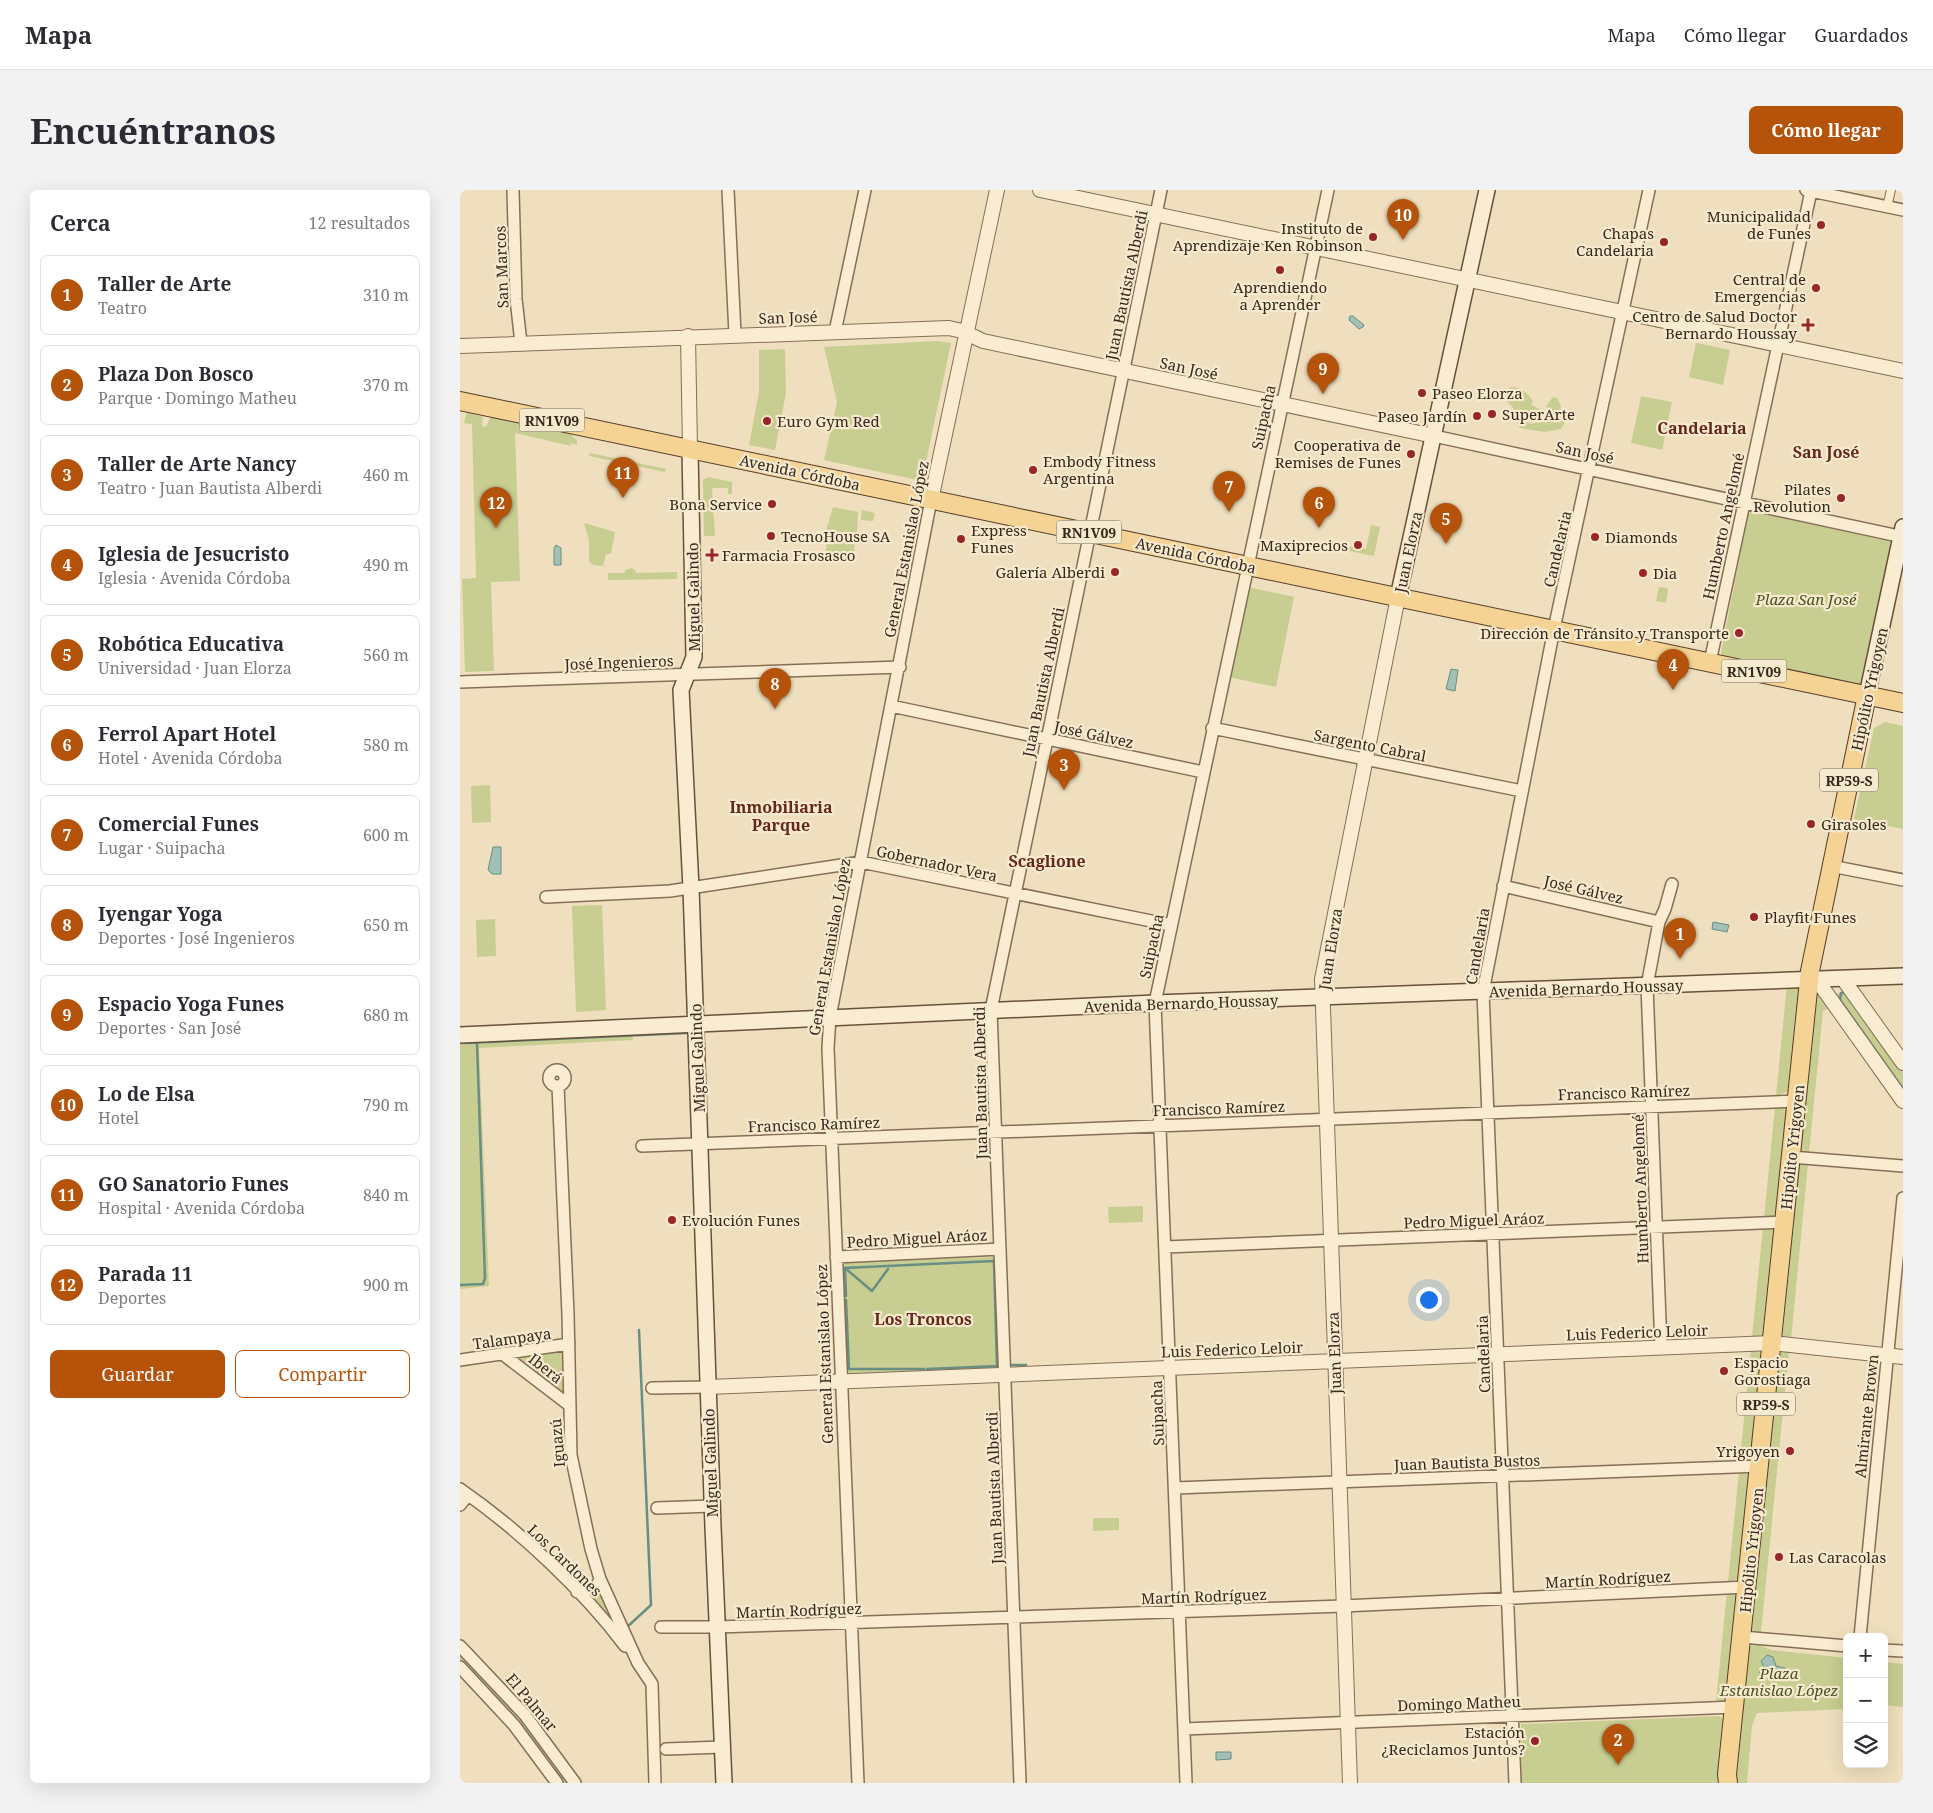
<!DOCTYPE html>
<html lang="es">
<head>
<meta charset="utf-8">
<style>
	:root { --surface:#fff; --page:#f2f2f3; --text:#2b2b33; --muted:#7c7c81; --line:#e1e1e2; --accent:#b45309 }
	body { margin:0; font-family:"Noto Serif",serif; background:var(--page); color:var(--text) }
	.controls { position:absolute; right:15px; bottom:15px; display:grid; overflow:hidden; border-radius:8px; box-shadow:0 5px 20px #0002 }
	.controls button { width:45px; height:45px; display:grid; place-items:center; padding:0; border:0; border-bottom:1px solid var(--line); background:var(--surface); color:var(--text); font:25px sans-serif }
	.you { position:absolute; left:968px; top:1109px; width:18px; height:18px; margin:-12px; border:4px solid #fff; border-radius:50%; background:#1a73e8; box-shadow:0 0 0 8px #1a73e833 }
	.badge { display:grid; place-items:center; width:32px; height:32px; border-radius:50%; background:var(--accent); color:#fff; font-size:16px; font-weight:700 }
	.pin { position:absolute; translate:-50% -41px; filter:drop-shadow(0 1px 2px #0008) }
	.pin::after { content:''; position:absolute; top:26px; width:18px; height:15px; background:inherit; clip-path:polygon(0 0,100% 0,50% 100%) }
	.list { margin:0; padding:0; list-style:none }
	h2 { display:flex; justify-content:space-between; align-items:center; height:65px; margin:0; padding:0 20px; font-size:21px }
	h2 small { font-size:16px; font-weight:400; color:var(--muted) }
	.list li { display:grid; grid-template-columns:32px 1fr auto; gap:15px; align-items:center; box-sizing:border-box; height:80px; margin:0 10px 10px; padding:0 10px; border:1px solid var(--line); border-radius:8px }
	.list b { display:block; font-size:19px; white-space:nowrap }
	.list p { margin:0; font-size:16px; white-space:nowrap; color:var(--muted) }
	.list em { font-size:16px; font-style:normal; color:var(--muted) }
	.actions { display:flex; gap:10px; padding:15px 20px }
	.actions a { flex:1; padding:11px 0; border:1px solid var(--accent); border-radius:8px; text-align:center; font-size:18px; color:var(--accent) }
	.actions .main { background:var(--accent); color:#fff }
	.icon { flex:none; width:28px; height:28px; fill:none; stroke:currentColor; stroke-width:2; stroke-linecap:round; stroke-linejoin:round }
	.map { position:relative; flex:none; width:1443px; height:1593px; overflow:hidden; border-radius:8px }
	header { display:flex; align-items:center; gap:30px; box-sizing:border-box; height:70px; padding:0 25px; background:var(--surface); border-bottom:1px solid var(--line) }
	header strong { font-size:24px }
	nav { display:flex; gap:28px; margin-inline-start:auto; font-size:18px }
	.intro { display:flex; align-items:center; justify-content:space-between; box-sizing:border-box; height:120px; padding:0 30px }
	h1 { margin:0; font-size:35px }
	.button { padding:12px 22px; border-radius:8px; background:var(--accent); color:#fff; font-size:18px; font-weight:700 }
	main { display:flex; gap:30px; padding:0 30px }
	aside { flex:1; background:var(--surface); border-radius:8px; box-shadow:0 5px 20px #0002 }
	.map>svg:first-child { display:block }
</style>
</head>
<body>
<header>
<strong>Mapa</strong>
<nav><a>Mapa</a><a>Cómo llegar</a><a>Guardados</a></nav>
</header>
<div class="intro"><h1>Encuéntranos</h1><a class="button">Cómo llegar</a></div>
<main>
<aside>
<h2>Cerca<small>12 resultados</small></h2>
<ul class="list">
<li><span class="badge">1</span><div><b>Taller de Arte</b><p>Teatro</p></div><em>310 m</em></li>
<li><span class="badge">2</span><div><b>Plaza Don Bosco</b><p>Parque · Domingo Matheu</p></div><em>370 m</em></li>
<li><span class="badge">3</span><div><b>Taller de Arte Nancy</b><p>Teatro · Juan Bautista Alberdi</p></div><em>460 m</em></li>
<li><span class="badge">4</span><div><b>Iglesia de Jesucristo</b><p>Iglesia · Avenida Córdoba</p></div><em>490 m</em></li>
<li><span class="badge">5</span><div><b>Robótica Educativa</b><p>Universidad · Juan Elorza</p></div><em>560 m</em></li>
<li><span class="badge">6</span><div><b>Ferrol Apart Hotel</b><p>Hotel · Avenida Córdoba</p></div><em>580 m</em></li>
<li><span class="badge">7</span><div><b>Comercial Funes</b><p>Lugar · Suipacha</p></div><em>600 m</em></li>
<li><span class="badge">8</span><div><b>Iyengar Yoga</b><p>Deportes · José Ingenieros</p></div><em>650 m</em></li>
<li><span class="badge">9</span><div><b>Espacio Yoga Funes</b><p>Deportes · San José</p></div><em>680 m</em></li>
<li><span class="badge">10</span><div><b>Lo de Elsa</b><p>Hotel</p></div><em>790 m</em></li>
<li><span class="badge">11</span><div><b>GO Sanatorio Funes</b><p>Hospital · Avenida Córdoba</p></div><em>840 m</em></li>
<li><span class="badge">12</span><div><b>Parada 11</b><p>Deportes</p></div><em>900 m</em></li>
</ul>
<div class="actions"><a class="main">Guardar</a><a>Compartir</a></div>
</aside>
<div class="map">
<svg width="1443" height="1593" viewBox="0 0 1443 1593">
	<rect width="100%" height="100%" fill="#efdfbe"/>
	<path fill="#c8cd92" d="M477,151L491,153L462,291L364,270L377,212L364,157Z
		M1236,153L1270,160L1263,195L1229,187Z
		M325,159L326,203L315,260L289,255L299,202V160Z
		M1051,197C1061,196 1067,203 1073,211L1071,215L1080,219V225L1076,228L1067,226L1063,230L1071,234L1089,230V220L1086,216L1093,207L1097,208L1101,216L1100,228L1106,230L1101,239L1085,242L1060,238L1055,230C1057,219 1051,215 1043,208V202Z
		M1181,206L1212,212L1202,260L1171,253Z
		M7,222L23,227L22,236L26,237L30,228L33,227L111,244L117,251V255L111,253V256L55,243L60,391L31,392L34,481L5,482L2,389L16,388L12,234L4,233Z
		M130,263L163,270L162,273L129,266Z
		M173,272L206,279L205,282L172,275Z
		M248,287L272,292V304H268V298H252L255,346H244L243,290Z
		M373,317L398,322L397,344H365Z
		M402,320L415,323L413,331L401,330Z
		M1295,320L1427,347L1431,352L1403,496L1263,467L1261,463L1288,324Z
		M124,333L155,342L151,364H146L143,376L133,375L129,371V350Z
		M911,335L920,337L914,366L889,361L890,356L906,359Z
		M371,346H380L381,349L377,351L380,354L382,350L387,351L388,348H395L394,362H381V365L366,363V349Z
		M172,378L177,383L217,382V389L148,390V383H165V380Z
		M788,397L834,407L816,497L769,487Z
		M1199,397L1208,398L1206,413L1196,411Z
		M1425,532L1443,536V639L1394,629L1414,538Z
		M30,595L31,632L12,633L11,596Z
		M142,715L146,820L116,822L112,716Z
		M35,729L36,766L17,767L16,730Z
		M1327,794L1337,796L1340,801L1329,901L1316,906Z
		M1385,800L1443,876V905L1375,805Z
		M1355,804L1361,806L1369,818L1363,821L1349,963L1338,959Z
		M172,838L173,850L19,858L29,1096L0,1099V845Z
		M1315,917H1324L1328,922L1317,1022L1314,1026L1304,1028Z
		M1348,974L1331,1150L1322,1149L1319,1145L1339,975Z
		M683,1016V1032L649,1033L648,1017Z
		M1310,1037L1314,1042L1305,1142L1301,1146L1292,1147L1303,1038Z
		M534,1067L536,1068L540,1179L393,1186L386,1180L381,1077L385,1072Z
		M109,1154V1215L45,1166Z
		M1291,1159L1300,1161L1302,1163L1292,1264L1290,1268L1280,1269Z
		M1325,1161H1329L1301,1442L1289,1440L1319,1163Z
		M1279,1281L1289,1285L1280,1388L1268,1392Z
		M633,1328H659V1340L633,1341Z
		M140,1389L166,1448L126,1402Z
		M1267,1401L1272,1402L1278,1408L1267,1507L1263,1511L1256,1512Z
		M1302,1454V1456L1311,1460L1387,1468V1519L1297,1523L1292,1536L1287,1593H1275L1289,1456Z
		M0,1456L115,1593H97L0,1477Z
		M1424,1472L1443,1474V1517L1424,1515Z
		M1236,1527L1258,1526L1265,1529L1260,1593H1061V1534Z"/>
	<path fill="#a2c0b6" stroke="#698e83" d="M890,126H893L904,135L903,137L899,139L889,130Z
		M96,355L101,358V375H94V358Z
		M991,479L998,480L995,501L986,499Z
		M33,657H41V684H32L28,680Z
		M1253,732L1269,735L1267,742L1252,739Z
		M1307,1465L1313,1467L1316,1476L1325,1478L1324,1485H1317L1314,1479L1306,1478V1485H1300L1299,1482L1304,1477L1301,1471Z
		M756,1562H771V1569L756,1570Z"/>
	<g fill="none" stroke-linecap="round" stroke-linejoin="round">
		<path stroke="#698e83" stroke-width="2.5" d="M1386,803H1381L1380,810L1443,899
			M5,853L227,843
			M385,1078L534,1071L537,1176
			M385,1078L412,1101L428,1079
			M385,1080L386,1106
			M0,1095L23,1094L25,1088L17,853
			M386,1110L389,1179H464
			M552,1175H566
			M467,1179L538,1176
			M166,1438L191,1415L179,1140"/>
		<defs>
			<path id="pedestrian" d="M1427,17L1431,0"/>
			<path id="minor" d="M53,0L56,109L61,153
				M268,0L275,144
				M1346,0L1443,20
				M375,142L405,0
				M974,246L1443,347
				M1250,472L1351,1
				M0,492L440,477
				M431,516L743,582
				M752,538L1062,601
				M1371,676L1443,690
				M1043,696L1199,732
				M86,707L210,701L401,672L711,735
				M89 888a8 8 0 1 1 16 0a8 8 0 1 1-16 0Z
				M98,896L108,1124L111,1265L131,1359L140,1389L178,1473L192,1494L195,1593
				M182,956L1337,911
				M1331,967L1443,976
				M705,1057L1324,1032
				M376,1067L540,1059
				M1201,1157L1187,796L1199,732L1205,719L1212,694
				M45,1166L109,1215
				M0,1170L109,1154
				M192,1198L248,1197
				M715,1298L1300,1276
				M0,1299C58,1339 123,1400 165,1456
				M0,1315L8,1305
				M197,1318L252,1316
				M117,1402L136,1398L140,1389
				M201,1437H256L883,1416L1287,1397
				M1282,1447L1387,1456
				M1400,1447L1443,1008
				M0,1456L65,1525L115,1593
				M1424,1460L1443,1461
				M0,1477L54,1535L97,1593
				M724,1539L1275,1517
				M206,1559L262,1557
				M398,1593L368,858L370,827L471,310
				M560,1593L531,820L701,0
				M726,1593L695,813L868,0
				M1055,1593L1023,802L1094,439L1189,0"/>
			<path id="tertiary" d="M580,0L1443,181
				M228,146L230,259
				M0,156L489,138L502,141L523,151L974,246
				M471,310L537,0
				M1383,789L1443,873
				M1357,790L1443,911
				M248,1197L1312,1153L1443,1167
				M890,1593L862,789L938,407"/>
			<path id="secondary" d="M230,259L234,467L221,500L231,698L253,1337L264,1593
				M938,407L1027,0
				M1407,505L1443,337
				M0,845L695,813L1443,786"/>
			<path id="primary" d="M0,211L1443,513
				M1268,1593L1267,1584L1350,781L1407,505"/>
		</defs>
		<use href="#pedestrian" stroke="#876f57" stroke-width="10"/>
		<use href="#minor" stroke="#876f57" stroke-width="14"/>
		<use href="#tertiary" stroke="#876f57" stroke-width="16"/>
		<use href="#secondary" stroke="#69503a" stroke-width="18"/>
		<use href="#primary" stroke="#553d2b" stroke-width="20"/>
		<use href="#pedestrian" stroke="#f9ecd1" stroke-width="8"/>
		<use href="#minor" stroke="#f9ecd1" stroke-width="11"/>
		<use href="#tertiary" stroke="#f9ecd1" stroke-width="14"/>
		<use href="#secondary" stroke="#f9ecd1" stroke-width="15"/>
		<use href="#primary" stroke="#f4d394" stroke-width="18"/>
	</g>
	<g fill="#982529" stroke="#f6e9ce" stroke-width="2">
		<circle cx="1361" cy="35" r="5"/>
		<circle cx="913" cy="47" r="5"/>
		<circle cx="1204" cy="52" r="5"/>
		<circle cx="820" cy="80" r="5"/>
		<circle cx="1356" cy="98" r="5"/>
		<path d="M1345.5 127.5h5v5h5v5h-5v5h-5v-5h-5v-5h5z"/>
		<circle cx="962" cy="203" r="5"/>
		<circle cx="1032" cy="224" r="5"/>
		<circle cx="1017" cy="226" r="5"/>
		<circle cx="307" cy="231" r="5"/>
		<circle cx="951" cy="264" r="5"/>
		<circle cx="573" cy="280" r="5"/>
		<circle cx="1381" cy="308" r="5"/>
		<circle cx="312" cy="314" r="5"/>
		<circle cx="311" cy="346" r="5"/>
		<circle cx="1135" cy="347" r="5"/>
		<circle cx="501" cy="349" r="5"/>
		<circle cx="898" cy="355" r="5"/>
		<path d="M249.5 357.5h5v5h5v5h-5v5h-5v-5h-5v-5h5z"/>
		<circle cx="655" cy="382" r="5"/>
		<circle cx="1183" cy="383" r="5"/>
		<circle cx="1279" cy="443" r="5"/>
		<circle cx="1351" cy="634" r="5"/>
		<circle cx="1294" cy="727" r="5"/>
		<circle cx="212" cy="1030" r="5"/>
		<circle cx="1264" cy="1181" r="5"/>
		<circle cx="1330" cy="1261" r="5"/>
		<circle cx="1319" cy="1367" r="5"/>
		<circle cx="1075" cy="1551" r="5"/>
	</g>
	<g text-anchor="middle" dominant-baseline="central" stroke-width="4.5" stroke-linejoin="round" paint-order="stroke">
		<g fill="#f6e9ce" stroke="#706251" stroke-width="1">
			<rect x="59.5" y="218.5" width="65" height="23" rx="4"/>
			<rect x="596.5" y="330.5" width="65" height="23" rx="4"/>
			<rect x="1261.5" y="469.5" width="65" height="23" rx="4"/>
			<rect x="1360" y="578.5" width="58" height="23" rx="4"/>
			<rect x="1277" y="1202.5" width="58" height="23" rx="4"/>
		</g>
		<g font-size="14" font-weight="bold" fill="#36281c">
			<text x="92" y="230">RN1V09</text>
			<text x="629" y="342">RN1V09</text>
			<text x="1294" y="481">RN1V09</text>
			<text x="1389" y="590">RP59-S</text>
			<text x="1306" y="1214">RP59-S</text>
		</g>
		<g font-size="15" fill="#36281c" stroke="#f6e9ce" text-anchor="end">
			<text x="1351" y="26">Municipalidad<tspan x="1351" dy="17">de Funes</tspan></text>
			<text x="903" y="38">Instituto de<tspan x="903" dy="17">Aprendizaje Ken Robinson</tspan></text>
			<text x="1194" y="43">Chapas<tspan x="1194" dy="17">Candelaria</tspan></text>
			<text x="1346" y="89">Central de<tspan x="1346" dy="17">Emergencias</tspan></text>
			<text x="820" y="97" text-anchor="middle">Aprendiendo<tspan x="820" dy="17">a Aprender</tspan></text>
			<text x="1337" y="126">Centro de Salud Doctor<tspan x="1337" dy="17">Bernardo Houssay</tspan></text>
			<text x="972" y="203" text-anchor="start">Paseo Elorza</text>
			<text x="1042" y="224" text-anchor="start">SuperArte</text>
			<text x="1007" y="226">Paseo Jardín</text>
			<text x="317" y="231" text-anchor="start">Euro Gym Red</text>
			<text x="941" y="255">Cooperativa de<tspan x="941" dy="17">Remises de Funes</tspan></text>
			<text x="583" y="271" text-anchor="start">Embody Fitness<tspan x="583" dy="17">Argentina</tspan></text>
			<text x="1371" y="299">Pilates<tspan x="1371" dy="17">Revolution</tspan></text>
			<text x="302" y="314">Bona Service</text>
			<text x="511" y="340" text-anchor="start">Express<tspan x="511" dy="17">Funes</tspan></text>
			<text x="321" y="346" text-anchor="start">TecnoHouse SA</text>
			<text x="1145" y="347" text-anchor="start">Diamonds</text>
			<text x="888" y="355">Maxiprecios</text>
			<text x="262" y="365" text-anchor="start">Farmacia Frosasco</text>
			<text x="645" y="382">Galería Alberdi</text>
			<text x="1193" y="383" text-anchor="start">Dia</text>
			<text x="1269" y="443">Dirección de Tránsito y Transporte</text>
			<text x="1361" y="634" text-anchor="start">Girasoles</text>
			<text x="1304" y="727" text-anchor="start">Playfit Funes</text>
			<text x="222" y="1030" text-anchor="start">Evolución Funes</text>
			<text x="1274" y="1172" text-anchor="start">Espacio<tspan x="1274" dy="17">Gorostiaga</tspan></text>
			<text x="1320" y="1261">Yrigoyen</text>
			<text x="1329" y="1367" text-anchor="start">Las Caracolas</text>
			<text x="1065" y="1542">Estación<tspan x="1065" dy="17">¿Reciclamos Juntos?</tspan></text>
		</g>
		<g font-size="15" fill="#36281c" stroke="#f6e9ce">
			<text transform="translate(41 77) rotate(-92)">San Marcos</text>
			<text transform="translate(666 95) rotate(-78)">Juan Bautista Alberdi</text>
			<text transform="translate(328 127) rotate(-2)">San José</text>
			<text transform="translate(729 178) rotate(12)">San José</text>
			<text transform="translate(803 227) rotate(-78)">Suipacha</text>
			<text transform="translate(1125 262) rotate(12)">San José</text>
			<text transform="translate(340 282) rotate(12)">Avenida Córdoba</text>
			<text transform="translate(1263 336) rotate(-78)">Humberto Angelomé</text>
			<text transform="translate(446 359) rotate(-79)">General Estanislao López</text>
			<text transform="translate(1097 359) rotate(-77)">Candelaria</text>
			<text transform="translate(948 362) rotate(-78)">Juan Elorza</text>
			<text transform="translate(736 365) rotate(12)">Avenida Córdoba</text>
			<text transform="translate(233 407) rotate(-91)">Miguel Galindo</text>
			<text transform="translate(159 472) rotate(-2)">José Ingenieros</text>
			<text transform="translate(583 492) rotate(-78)">Juan Bautista Alberdi</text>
			<text transform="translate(1409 499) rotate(-78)">Hipólito Yrigoyen</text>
			<text transform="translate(634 544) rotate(12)">José Gálvez</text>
			<text transform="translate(910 555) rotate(11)">Sargento Cabral</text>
			<text transform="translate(477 673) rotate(12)">Gobernador Vera</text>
			<text transform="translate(1124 699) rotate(13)">José Gálvez</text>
			<text transform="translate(691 756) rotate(-78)">Suipacha</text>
			<text transform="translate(1017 756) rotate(-80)">Candelaria</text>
			<text transform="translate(369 757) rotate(-80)">General Estanislao López</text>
			<text transform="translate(870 759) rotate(-81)">Juan Elorza</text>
			<text transform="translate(1126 798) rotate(-2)">Avenida Bernardo Houssay</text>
			<text transform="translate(721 813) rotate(-2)">Avenida Bernardo Houssay</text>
			<text transform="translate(237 868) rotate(-92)">Miguel Galindo</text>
			<text transform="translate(520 893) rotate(-91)">Juan Bautista Alberdi</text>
			<text transform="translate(1164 902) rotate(-2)">Francisco Ramírez</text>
			<text transform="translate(759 918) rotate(-2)">Francisco Ramírez</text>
			<text transform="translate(354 934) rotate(-2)">Francisco Ramírez</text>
			<text transform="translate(1332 957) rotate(-84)">Hipólito Yrigoyen</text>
			<text transform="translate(1180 999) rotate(-92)">Humberto Angelomé</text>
			<text transform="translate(1014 1030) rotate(-2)">Pedro Miguel Aráoz</text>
			<text transform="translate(457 1048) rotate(-3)">Pedro Miguel Aráoz</text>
			<text transform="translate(1177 1142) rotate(-2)">Luis Federico Leloir</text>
			<text transform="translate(52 1148) rotate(-8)">Talampaya</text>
			<text transform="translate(772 1159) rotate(-2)">Luis Federico Leloir</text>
			<text transform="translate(874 1163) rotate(-92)">Juan Elorza</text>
			<text transform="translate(364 1164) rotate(-92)">General Estanislao López</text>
			<text transform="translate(1023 1164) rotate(-92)">Candelaria</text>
			<text transform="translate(86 1178) rotate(38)">Iberá</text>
			<text transform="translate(697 1223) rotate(-92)">Suipacha</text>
			<text transform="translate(1406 1226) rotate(-84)">Almirante Brown</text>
			<text transform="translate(97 1253) rotate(-95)">Iguazú</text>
			<text transform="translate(1007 1272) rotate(-2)">Juan Bautista Bustos</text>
			<text transform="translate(250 1273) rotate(-92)">Miguel Galindo</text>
			<text transform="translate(534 1298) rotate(-92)">Juan Bautista Alberdi</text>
			<text transform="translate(1291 1360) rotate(-84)">Hipólito Yrigoyen</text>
			<text transform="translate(105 1370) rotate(44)">Los Cardones</text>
			<text transform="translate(1148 1389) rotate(-3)">Martín Rodríguez</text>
			<text transform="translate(744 1406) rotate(-2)">Martín Rodríguez</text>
			<text transform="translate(339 1420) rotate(-2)">Martín Rodríguez</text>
			<text transform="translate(72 1512) rotate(50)">El Palmar</text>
			<text transform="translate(999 1513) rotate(-2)">Domingo Matheu</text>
		</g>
		<g font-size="15" font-style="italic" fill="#485322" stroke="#f6e9ce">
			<text x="1346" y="409">Plaza San José</text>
			<text x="1319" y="1483">Plaza<tspan x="1319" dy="17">Estanislao López</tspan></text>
		</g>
		<g font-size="16" font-weight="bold" fill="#64271a" stroke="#f6e9ce">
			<text x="1242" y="238">Candelaria</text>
			<text x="1366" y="262">San José</text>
			<text x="321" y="617">Inmobiliaria<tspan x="321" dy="18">Parque</tspan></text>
			<text x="587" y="671">Scaglione</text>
			<text x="463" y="1129">Los Troncos</text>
		</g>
	</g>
</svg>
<div class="controls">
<button>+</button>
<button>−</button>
<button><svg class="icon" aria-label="layers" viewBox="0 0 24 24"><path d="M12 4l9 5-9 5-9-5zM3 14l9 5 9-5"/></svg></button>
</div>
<div class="you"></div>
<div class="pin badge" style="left:1220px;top:769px">1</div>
<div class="pin badge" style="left:1158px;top:1575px">2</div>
<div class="pin badge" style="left:604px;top:600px">3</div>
<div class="pin badge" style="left:1213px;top:500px">4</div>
<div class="pin badge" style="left:986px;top:354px">5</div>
<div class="pin badge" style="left:859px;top:338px">6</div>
<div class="pin badge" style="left:769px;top:322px">7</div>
<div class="pin badge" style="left:315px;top:519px">8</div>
<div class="pin badge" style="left:863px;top:204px">9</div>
<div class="pin badge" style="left:943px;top:50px">10</div>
<div class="pin badge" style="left:163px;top:308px">11</div>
<div class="pin badge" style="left:36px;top:338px">12</div>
</div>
</main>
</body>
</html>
